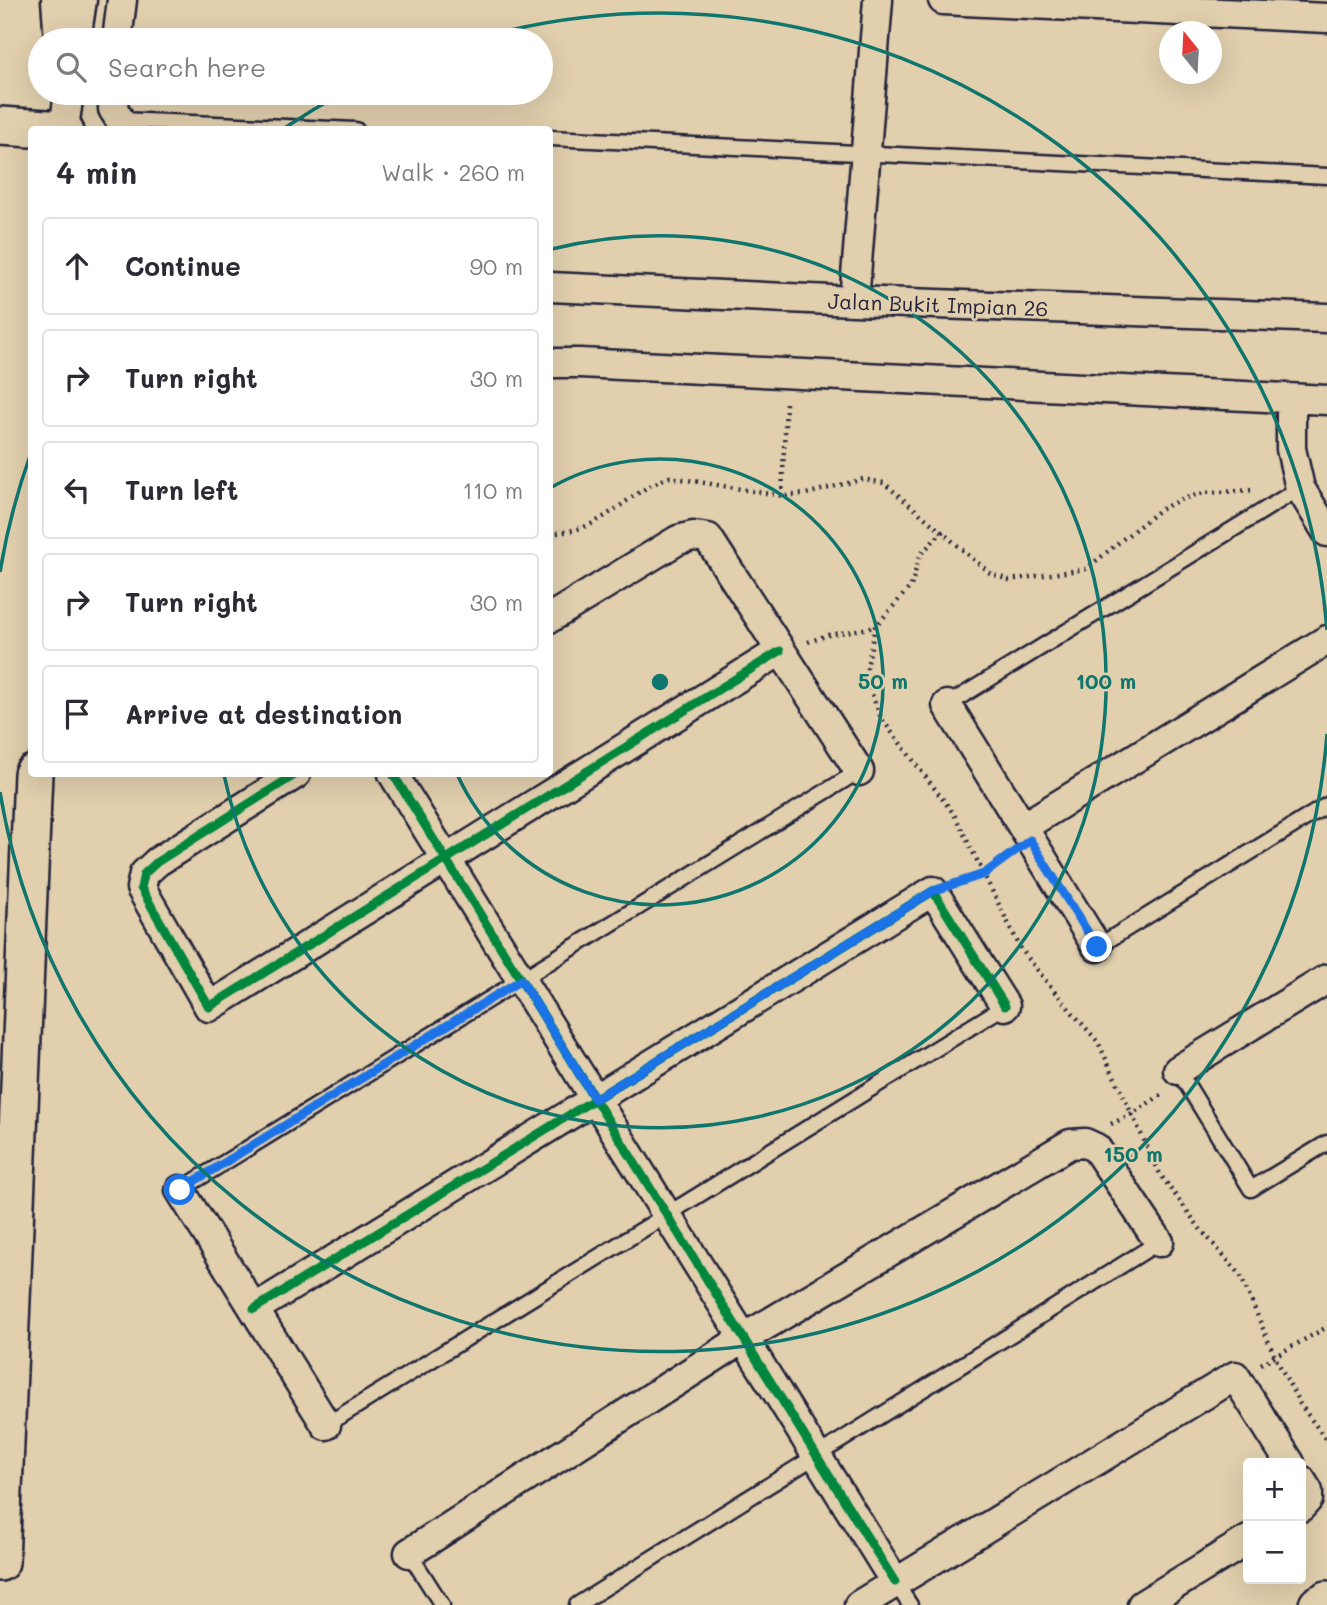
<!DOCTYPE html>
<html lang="en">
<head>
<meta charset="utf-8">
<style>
	:root { --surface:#fff; --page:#f7f7f7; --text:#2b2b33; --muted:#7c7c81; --line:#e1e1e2 }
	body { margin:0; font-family:Mali,sans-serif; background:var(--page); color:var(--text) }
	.controls { position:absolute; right:21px; bottom:21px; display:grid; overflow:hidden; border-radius:7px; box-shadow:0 7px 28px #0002 }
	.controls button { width:63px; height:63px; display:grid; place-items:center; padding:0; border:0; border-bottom:2px solid var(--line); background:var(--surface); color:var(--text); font:35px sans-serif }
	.compass { position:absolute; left:1159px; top:21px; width:63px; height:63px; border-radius:50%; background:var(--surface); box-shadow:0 7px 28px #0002; rotate:342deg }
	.stop { position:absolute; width:21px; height:21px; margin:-16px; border:5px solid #1a73e8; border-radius:50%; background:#fff }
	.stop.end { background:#1a73e8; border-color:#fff; box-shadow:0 2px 7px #0008 }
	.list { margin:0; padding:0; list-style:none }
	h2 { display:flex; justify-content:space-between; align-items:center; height:91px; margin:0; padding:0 28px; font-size:30px }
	h2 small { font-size:23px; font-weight:400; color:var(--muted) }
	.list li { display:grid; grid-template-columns:46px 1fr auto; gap:21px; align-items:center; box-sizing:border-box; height:98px; margin:0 14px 14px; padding:0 14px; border:2px solid var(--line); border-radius:7px }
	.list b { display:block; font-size:26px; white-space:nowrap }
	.list em { font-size:23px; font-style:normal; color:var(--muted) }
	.icon { flex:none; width:38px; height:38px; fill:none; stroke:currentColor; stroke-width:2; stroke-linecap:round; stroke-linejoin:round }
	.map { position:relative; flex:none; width:1327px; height:1605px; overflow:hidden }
	.search { position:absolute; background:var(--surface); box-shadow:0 7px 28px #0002; left:28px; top:28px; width:525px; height:77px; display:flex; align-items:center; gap:18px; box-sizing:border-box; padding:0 24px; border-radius:38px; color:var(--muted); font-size:26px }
	.panel { position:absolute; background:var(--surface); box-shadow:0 7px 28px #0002; left:28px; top:126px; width:525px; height:651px; border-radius:7px }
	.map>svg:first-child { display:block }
</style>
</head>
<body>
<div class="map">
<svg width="1327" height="1605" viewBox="0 0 1327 1605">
	<rect width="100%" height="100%" fill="#e1cfad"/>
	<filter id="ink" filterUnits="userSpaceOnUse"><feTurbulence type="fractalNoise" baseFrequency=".0143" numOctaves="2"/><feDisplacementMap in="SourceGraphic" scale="14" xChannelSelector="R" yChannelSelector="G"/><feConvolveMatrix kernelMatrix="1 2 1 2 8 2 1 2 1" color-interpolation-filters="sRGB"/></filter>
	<g filter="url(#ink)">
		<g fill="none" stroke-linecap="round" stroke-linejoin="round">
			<defs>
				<path id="service" d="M120,120L356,130
					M550,138L1327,176
					M947,705L1300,488
					M1097,947L1327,805
					M1178,1070L1251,1189L1327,1143
					M180,1190L859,771
					M326,1425L1005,1006
					M409,1553L442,1605
					M895,1582L910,1605
					M577,1605L1159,1242"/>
				<path id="minor" d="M56,0L59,40
					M943,0L1327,18
					M76,40L82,0
					M117,40L122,0
					M114,93L113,109L120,120
					M64,128L69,93
					M550,287L854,301L1327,318
					M854,301L878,0
					M550,363H580L1327,400
					M1291,399V449L1300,488L1327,532
					M550,618L678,540L693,536L708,538L859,771
					M947,705L1097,947
					M296,774L157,862L144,874L141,888L209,1007L780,651
					M393,774L895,1582
					M1023,827L1327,640
					M1178,1070L1327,979
					M180,1190L326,1425
					M254,1309L933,891L1005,1006
					M1301,1480L1308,1491V1499L1301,1507
					M409,1553L744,1338L1070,1144L1085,1143L1096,1148L1159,1242
					M859,1605L1235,1376L1290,1463
					M1142,1605L1248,1540"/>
				<path id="tertiary" d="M0,126L64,130
					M0,1562L33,774
					M1318,1605L1327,1600"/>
			</defs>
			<use href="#service" stroke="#22223b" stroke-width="19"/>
			<use href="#minor" stroke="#22223b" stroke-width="33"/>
			<use href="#tertiary" stroke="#22223b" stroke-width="42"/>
			<path stroke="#22223b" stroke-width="4.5" stroke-dasharray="2 5" stroke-linecap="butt" d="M782,496L786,402
				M943,531L920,555L911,586L875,627L867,667L871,692L881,718L954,814L1021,949L1053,990L1098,1042L1160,1174L1201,1230L1240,1274L1275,1357L1300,1404L1327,1441
				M550,534C564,532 580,530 593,523C620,509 640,487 670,477L782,496L806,494L863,479L884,483L991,574L1009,580L1086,569L1158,511L1179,500L1204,493L1254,490
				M808,642L828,635L875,627
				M960,882L984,874L1007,857
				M1111,1124L1132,1114L1164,1093
				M1261,1364L1327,1327"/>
			<use href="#service" stroke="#e1cfad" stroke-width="14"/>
			<use href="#minor" stroke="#e1cfad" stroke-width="28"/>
			<use href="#tertiary" stroke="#e1cfad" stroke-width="37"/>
			<defs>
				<path id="cycleway" d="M296,774L157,862L144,874L141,888L209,1007L780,651
					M393,774L895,1582
					M254,1309L933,891L1005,1006"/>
			</defs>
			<use href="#cycleway" stroke="#e1cfad" stroke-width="13"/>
			<use href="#cycleway" stroke="#00873e" stroke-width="9"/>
		</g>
	</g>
	<g fill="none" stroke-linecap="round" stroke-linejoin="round" filter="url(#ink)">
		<path stroke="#1a73e8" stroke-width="9" d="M180,1190L521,980L595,1099L933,891L984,874L1030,840L1097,947"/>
	</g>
	<g fill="none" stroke="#0f766e" stroke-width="3.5">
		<path d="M550 488A223 223 0 1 1 457 774"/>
		<path d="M552 249A446 446 0 1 1 224 775"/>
		<path d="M1327 734A669 669 0 0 1 0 792M0 572A669 669 0 0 1 31 453M286 127A669 669 0 0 1 341 94M476 39A669 669 0 0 1 1327 630"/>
	</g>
	<g text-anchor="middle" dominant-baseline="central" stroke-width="5" stroke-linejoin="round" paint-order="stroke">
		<g font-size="21" fill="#22223b" stroke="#e1cfad">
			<text transform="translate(938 304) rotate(2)">Jalan Bukit Impian 26</text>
		</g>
	</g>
	<circle cx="660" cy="682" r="10" fill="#0f766e" stroke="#e1cfad" stroke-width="3.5"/>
	<g font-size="21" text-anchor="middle" font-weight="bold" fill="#0f766e" stroke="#e1cfad" stroke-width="5" stroke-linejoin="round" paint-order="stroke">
		<text x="883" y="689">50 m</text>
		<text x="1106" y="689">100 m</text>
		<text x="1133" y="1162">150 m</text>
	</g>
</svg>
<div class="controls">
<button>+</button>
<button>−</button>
</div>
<svg class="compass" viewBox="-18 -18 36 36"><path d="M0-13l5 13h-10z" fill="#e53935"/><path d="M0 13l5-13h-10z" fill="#7c7c81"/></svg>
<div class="stop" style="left:180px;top:1190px"></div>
<div class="stop end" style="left:1097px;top:947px"></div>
<div class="search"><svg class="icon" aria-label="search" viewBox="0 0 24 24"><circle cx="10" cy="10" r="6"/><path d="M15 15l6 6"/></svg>Search here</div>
<section class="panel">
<h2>4 min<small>Walk · 260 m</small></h2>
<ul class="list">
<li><svg class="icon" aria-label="ahead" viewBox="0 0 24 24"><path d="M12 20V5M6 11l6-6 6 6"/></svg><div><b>Continue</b></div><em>90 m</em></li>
<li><svg class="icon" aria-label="right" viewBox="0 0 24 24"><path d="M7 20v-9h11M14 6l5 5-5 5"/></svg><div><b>Turn right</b></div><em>30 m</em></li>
<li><svg class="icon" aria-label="left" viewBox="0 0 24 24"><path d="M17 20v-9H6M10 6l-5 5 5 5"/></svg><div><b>Turn left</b></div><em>110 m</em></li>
<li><svg class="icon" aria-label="right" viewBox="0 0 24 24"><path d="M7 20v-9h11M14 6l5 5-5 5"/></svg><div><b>Turn right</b></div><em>30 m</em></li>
<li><svg class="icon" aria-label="arrive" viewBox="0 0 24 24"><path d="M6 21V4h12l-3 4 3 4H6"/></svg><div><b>Arrive at destination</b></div></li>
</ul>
</section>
</div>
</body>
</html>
